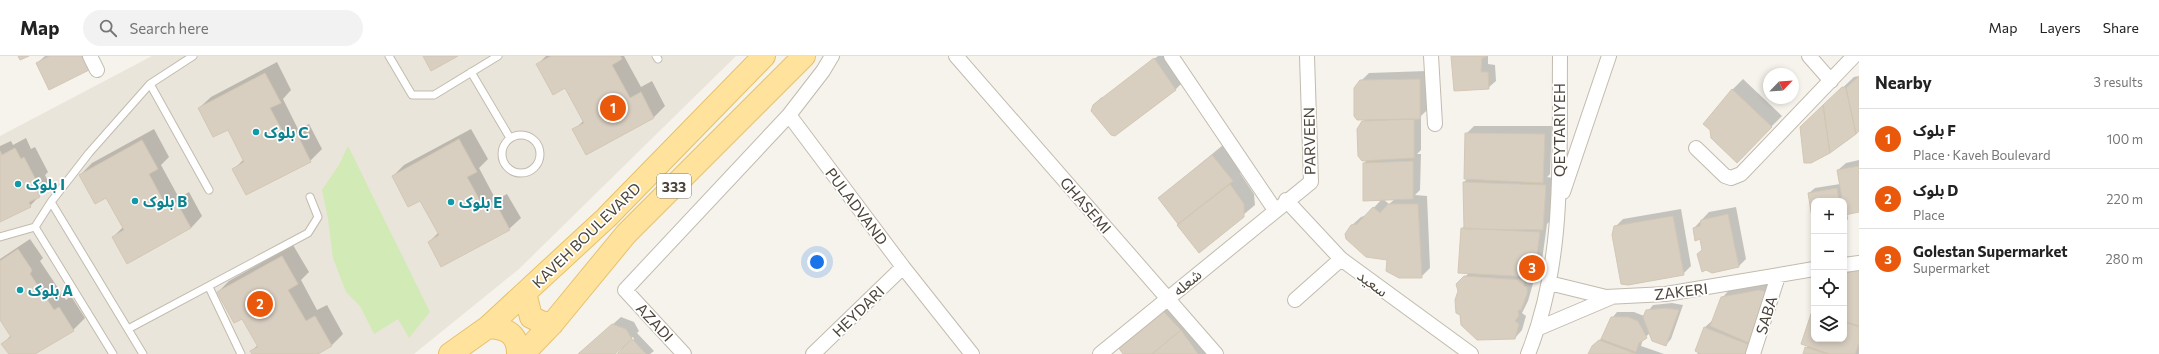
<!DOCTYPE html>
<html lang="en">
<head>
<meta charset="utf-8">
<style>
	:root { --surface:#fff; --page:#f2f2f2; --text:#222; --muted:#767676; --line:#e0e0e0; --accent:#ea580c }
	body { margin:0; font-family:Commissioner,"Noto Sans Arabic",sans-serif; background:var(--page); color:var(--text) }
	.controls { position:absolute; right:12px; bottom:12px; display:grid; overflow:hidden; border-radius:8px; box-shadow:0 2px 6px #0003 }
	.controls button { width:36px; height:36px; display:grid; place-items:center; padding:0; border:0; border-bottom:1px solid var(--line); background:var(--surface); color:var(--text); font:20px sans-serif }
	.compass { position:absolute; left:1763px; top:12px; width:36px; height:36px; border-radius:50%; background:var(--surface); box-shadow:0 2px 6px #0003; rotate:65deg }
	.you { position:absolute; left:817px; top:206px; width:14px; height:14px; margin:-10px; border:3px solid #fff; border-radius:50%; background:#1a73e8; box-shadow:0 0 0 6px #1a73e833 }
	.badge { display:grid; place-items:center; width:26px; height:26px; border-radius:50%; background:var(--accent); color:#fff; font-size:13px; font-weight:700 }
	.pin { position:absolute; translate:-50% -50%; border:2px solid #fff; box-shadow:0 1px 4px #0006 }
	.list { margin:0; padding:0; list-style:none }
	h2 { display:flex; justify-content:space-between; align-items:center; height:52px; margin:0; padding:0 16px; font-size:17px }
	h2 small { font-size:13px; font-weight:400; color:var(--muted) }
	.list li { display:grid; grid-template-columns:26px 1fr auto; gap:12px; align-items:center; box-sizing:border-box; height:60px; padding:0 16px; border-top:1px solid var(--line) }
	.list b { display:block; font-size:15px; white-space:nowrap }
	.list p { margin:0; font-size:13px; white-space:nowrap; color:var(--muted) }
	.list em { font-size:13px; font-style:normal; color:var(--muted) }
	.icon { flex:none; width:22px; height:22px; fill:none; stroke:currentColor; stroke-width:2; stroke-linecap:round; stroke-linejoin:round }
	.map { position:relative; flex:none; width:1859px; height:298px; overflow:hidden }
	header { display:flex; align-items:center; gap:24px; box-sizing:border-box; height:56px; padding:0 20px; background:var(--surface); border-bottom:1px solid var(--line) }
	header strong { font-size:19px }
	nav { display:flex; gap:22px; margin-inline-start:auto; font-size:14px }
	.search { width:280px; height:36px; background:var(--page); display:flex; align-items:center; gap:10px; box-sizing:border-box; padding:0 14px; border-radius:22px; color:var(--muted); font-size:15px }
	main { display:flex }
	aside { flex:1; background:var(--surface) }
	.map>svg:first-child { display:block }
</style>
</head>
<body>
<header>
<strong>Map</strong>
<div class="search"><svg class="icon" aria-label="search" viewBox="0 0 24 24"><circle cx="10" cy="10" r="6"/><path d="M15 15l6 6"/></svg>Search here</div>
<nav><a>Map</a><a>Layers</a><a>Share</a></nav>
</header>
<main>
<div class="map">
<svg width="1859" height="298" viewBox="0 0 1859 298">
	<rect width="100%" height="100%" fill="#f6f3ec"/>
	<path fill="#eae5da" d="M152,0H736L519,213L414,298H0V80Z"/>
	<path fill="#d2eab5" d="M348,90L430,256L409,282L398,263L374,278L360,250L346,236L333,202L328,163L322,134L339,109Z"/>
	<path fill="#0003" fill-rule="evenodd" d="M45,0H93L96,6L88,14L37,7Z
		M546,0H624L641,31L652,25L665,50L654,61L587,97L574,74L584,64L566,31L538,8Z
		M1158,0H1170L1186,23L1175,34L1093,49L1102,41V43Z
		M1452,0H1488V8L1495,9L1496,25L1488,32L1452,10Z
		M277,6L291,34L283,43L298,73L309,68L322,93L310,105L234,113L244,103L228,72L199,52L211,41Z
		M1427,15V54L1421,60V94L1417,98H1421L1420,134L1415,139L1427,140L1430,212L1421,221L1388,204L1351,170L1361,161L1367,159L1382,143L1364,107L1367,104L1363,66L1367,62L1361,25L1369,17ZM1383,143H1395L1389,148Z
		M1859,20V75L1847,85L1812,61L1854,21Z
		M1743,23L1782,60L1737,105L1732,34Z
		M1474,70H1552L1550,118L1547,121L1553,122L1550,165L1547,168L1541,212L1531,219V223L1534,224L1528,245L1522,257L1526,260L1522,274L1515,282L1459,235L1457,228L1469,217L1462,173L1465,169L1464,126L1468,122L1466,78Z
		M154,73L169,101L161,109L179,142L189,136L202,160L191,172L113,181L123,171L106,141L80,119L92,107Z
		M471,73L488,103L479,112L496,144L507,138L521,162L509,173L429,186L439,176L421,143L393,120L404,109Z
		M26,82L31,93L35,91L48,116L45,119L50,129L30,150L0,165V90L11,85L13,89Z
		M1223,89L1242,114L1240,117L1254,138L1255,149L1199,196L1159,142Z
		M1859,104V155L1847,157L1848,163L1844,168V145H1814V168L1809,137L1815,132L1840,128L1838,114L1846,107Z
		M1736,151L1746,203L1738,211L1703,193L1701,182L1694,172L1709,156Z
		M1681,153L1691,210L1683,218L1615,171L1623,163Z
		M30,183L43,202L40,205L66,244L71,240L85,262L73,274L33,298H10L3,288L11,279L0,262V203Z
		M293,189L309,216L301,224L317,254L327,249L343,278L332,289L316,298H253L251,295L258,289L243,262L218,236L229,225Z
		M1859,209V298H1804L1808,289L1814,254V283H1844V211Z
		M1767,227L1775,229L1751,298H1697L1699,296L1696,295L1705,271L1713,264L1722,242L1729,234Z
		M1169,246L1213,298H1125Z
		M1672,247L1683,249L1671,283L1666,289L1650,277L1643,283L1641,290L1664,298H1589L1592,291L1604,280L1612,262L1617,256H1634L1644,260L1653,249Z
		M621,261L634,266L639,275L637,277L654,295L650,298H618L634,283L633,281L613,298H579Z"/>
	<path fill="#d8cfc1" stroke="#d3c7b4" d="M18,0H29L20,4Z
		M50,0H82L89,14L49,34L36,7Z
		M423,0H458L431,15Z
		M551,0H620L622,3L612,9L630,42L641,36L654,62L586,99L572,73L584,67L565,32L553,39L536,8Z
		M1451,0H1487L1482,2L1481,16H1488L1489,33L1454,35Z
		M1154,2L1176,34L1115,80L1111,79L1091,55L1093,49Z
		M265,17L281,47L270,52L287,84L297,78L311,106L246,139L232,113L244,106L228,74L213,81L198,52Z
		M1859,20V75L1856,78L1846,32Z
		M1420,23V63L1357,64L1354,60V32L1360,24Z
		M1842,31L1846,32L1856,78L1830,97L1823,49Z
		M1732,33L1772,71L1737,107L1711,82L1710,74L1703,68Z
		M1823,49L1830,97L1811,107H1804L1800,71Z
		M1414,63V102L1362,105L1358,100L1357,73L1362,65Z
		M1465,77L1545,78L1543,127L1464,123Z
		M459,83L477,116L467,121L485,154L496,148L510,174L441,211L428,186L439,179L420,145L408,151L392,120Z
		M142,84L158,113L149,118L167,152L177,147L191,172L127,208L112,181L124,174L106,142L95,148L79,119Z
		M15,92L21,103L24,101L38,128L34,129L40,141L29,146L31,151L0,166V95L2,99Z
		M1212,99L1233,125L1178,168L1158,142Z
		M1413,105V143L1363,145V107Z
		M1859,110V156L1845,159L1837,114Z
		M1463,126L1546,129L1543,174L1464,173Z
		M1230,128L1244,148V161L1199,197L1177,169Z
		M1837,132L1839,145H1814V174L1808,137Z
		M1388,148H1418L1422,222H1399L1386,215L1387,204L1366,201L1346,183L1345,178L1351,169L1357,168L1373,151L1380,157Z
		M1728,158L1739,211L1712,217L1706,214L1702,216L1697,198L1702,194L1700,183L1695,185L1693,172L1700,170L1701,164Z
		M1673,160L1684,219L1628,229L1621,228L1612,179L1614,170Z
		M1461,172L1540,176L1534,221L1458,217Z
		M18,193L32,214L30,218L54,254L59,251L74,275L35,298H9L1,288L11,281L0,264V205Z
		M282,200L298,228L288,234L306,265L315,260L332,290L318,298H252L250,295L258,291L242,263L234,267L217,236Z
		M1859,214V270L1844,265V217Z
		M1464,220L1524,224V230L1527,231V238L1521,254H1518L1519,260L1515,265L1519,268L1515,283L1477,284L1461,269L1460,259L1456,257L1455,244L1458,235L1456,228Z
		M1759,234L1768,236L1749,287L1710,270L1721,241Z
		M1666,252L1679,254L1666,290L1652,285L1643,261L1646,254Z
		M1161,253L1181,274L1152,298H1123L1116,288Z
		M1812,255L1814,256V283H1844V266L1859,271V287L1855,298H1830L1801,288Z
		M1611,261H1628L1638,265L1647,282L1639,287L1636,296L1601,283Z
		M612,268L626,273L632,283L615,298H578Z
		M1704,271L1750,289L1747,298H1701L1695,295Z
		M1181,274L1198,298H1152Z
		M632,283L646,298H617Z
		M1599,284L1636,298H1588L1592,290Z
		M1805,291L1827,298H1803Z"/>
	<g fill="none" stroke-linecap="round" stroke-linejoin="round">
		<defs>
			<path id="lane" d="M389,0L412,39H434L498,0
				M656,0L658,3
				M471,16L510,82
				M150,28L209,134
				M502 98a19 19 0 1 1 38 0a19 19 0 1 1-38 0Z
				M51,146L143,298
				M35,171L113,298
				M0,181L35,171L51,146L89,97L150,28L193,0
				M209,231L241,298
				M128,273L308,177L318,161L310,141"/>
			<path id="street" d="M90,0L97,14
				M956,0L1216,298
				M1171,0L1275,154
				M1431,0L1435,68
				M1809,0L1831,25
				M789,59L903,211L972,298
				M1696,92L1725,120L1731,122L1741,118L1854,0
				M1563,136L1609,0
				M1286,144L1341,203L1471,298
				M1844,209L1859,207
				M1549,227L1606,241L1666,238L1814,213
				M1295,244L1341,203
				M1539,272L1612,241
				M684,298L625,234L789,59L823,15L832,0
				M813,298L903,211
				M1100,298L1311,126L1307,0
				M1528,298C1566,204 1559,100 1560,0
				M1753,298L1778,220"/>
			<path id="primary" d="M525,237L531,261L541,266L552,268
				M488,271C507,272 518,278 518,298
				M450,298L488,271L606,162L764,0
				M523,298L552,268L626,178L804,0"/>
		</defs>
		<use href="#lane" stroke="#c2bbae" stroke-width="9"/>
		<use href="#street" stroke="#c2bbae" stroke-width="16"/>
		<use href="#primary" stroke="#e6c16a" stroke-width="24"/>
		<use href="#lane" stroke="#fff" stroke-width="7"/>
		<use href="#street" stroke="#fff" stroke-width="14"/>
		<use href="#primary" stroke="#ffe39c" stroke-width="22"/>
	</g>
	<g fill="#0f9aa8" stroke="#fff" stroke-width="1.5">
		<circle cx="256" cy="76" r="4"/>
		<circle cx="18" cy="128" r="4"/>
		<circle cx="135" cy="145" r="4"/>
		<circle cx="451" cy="146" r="4"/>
		<circle cx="20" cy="234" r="4"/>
	</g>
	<g text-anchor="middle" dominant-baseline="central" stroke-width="3.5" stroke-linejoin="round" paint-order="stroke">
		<rect fill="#fff" stroke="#817c74" stroke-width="1" x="657" y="118" width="34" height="24" rx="3"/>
		<g font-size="14" font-weight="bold" fill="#4b4439">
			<text x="674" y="130">333</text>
		</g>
		<g font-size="15" fill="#4b4439" stroke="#fff">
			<text transform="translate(1559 74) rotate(-90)">QEYTARIYEH</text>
			<text transform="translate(1309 85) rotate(-91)">PARVEEN</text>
			<text transform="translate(1086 149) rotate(49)">GHASEMI</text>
			<text transform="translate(857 150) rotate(53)">PULADVAND</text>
			<text transform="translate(586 179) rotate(-44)">KAVEH BOULEVARD</text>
			<text transform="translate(1187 226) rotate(-40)">شعله</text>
			<text transform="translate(1373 227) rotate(36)">سعید</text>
			<text transform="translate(1681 235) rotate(-7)">ZAKERI</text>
			<text transform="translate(858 255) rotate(-44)">HEYDARI</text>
			<text transform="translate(1766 259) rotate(-73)">SABA</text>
			<text transform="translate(655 266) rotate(47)">AZADI</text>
		</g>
		<g font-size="15" font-weight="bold" fill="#0d838f" stroke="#fff" text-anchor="start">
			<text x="264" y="76">بلوک C</text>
			<text x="26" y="128">بلوک I</text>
			<text x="143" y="145">بلوک B</text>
			<text x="459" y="146">بلوک E</text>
			<text x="28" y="234">بلوک A</text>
		</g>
	</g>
</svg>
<div class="controls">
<button>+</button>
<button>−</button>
<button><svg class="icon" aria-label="locate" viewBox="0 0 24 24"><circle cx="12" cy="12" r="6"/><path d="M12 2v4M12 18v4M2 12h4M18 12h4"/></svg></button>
<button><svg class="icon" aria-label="layers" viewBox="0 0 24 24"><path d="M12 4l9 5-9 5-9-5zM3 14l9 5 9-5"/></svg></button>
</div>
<svg class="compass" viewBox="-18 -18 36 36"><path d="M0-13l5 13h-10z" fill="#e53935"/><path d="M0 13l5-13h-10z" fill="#767676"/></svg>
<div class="you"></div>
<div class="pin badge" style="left:613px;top:52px">1</div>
<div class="pin badge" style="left:260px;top:248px">2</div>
<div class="pin badge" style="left:1532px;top:212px">3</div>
</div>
<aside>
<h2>Nearby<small>3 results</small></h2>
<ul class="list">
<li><span class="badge">1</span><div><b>بلوک F</b><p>Place · Kaveh Boulevard</p></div><em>100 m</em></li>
<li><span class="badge">2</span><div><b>بلوک D</b><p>Place</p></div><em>220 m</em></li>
<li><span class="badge">3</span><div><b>Golestan Supermarket</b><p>Supermarket</p></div><em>280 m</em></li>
</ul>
</aside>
</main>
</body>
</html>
